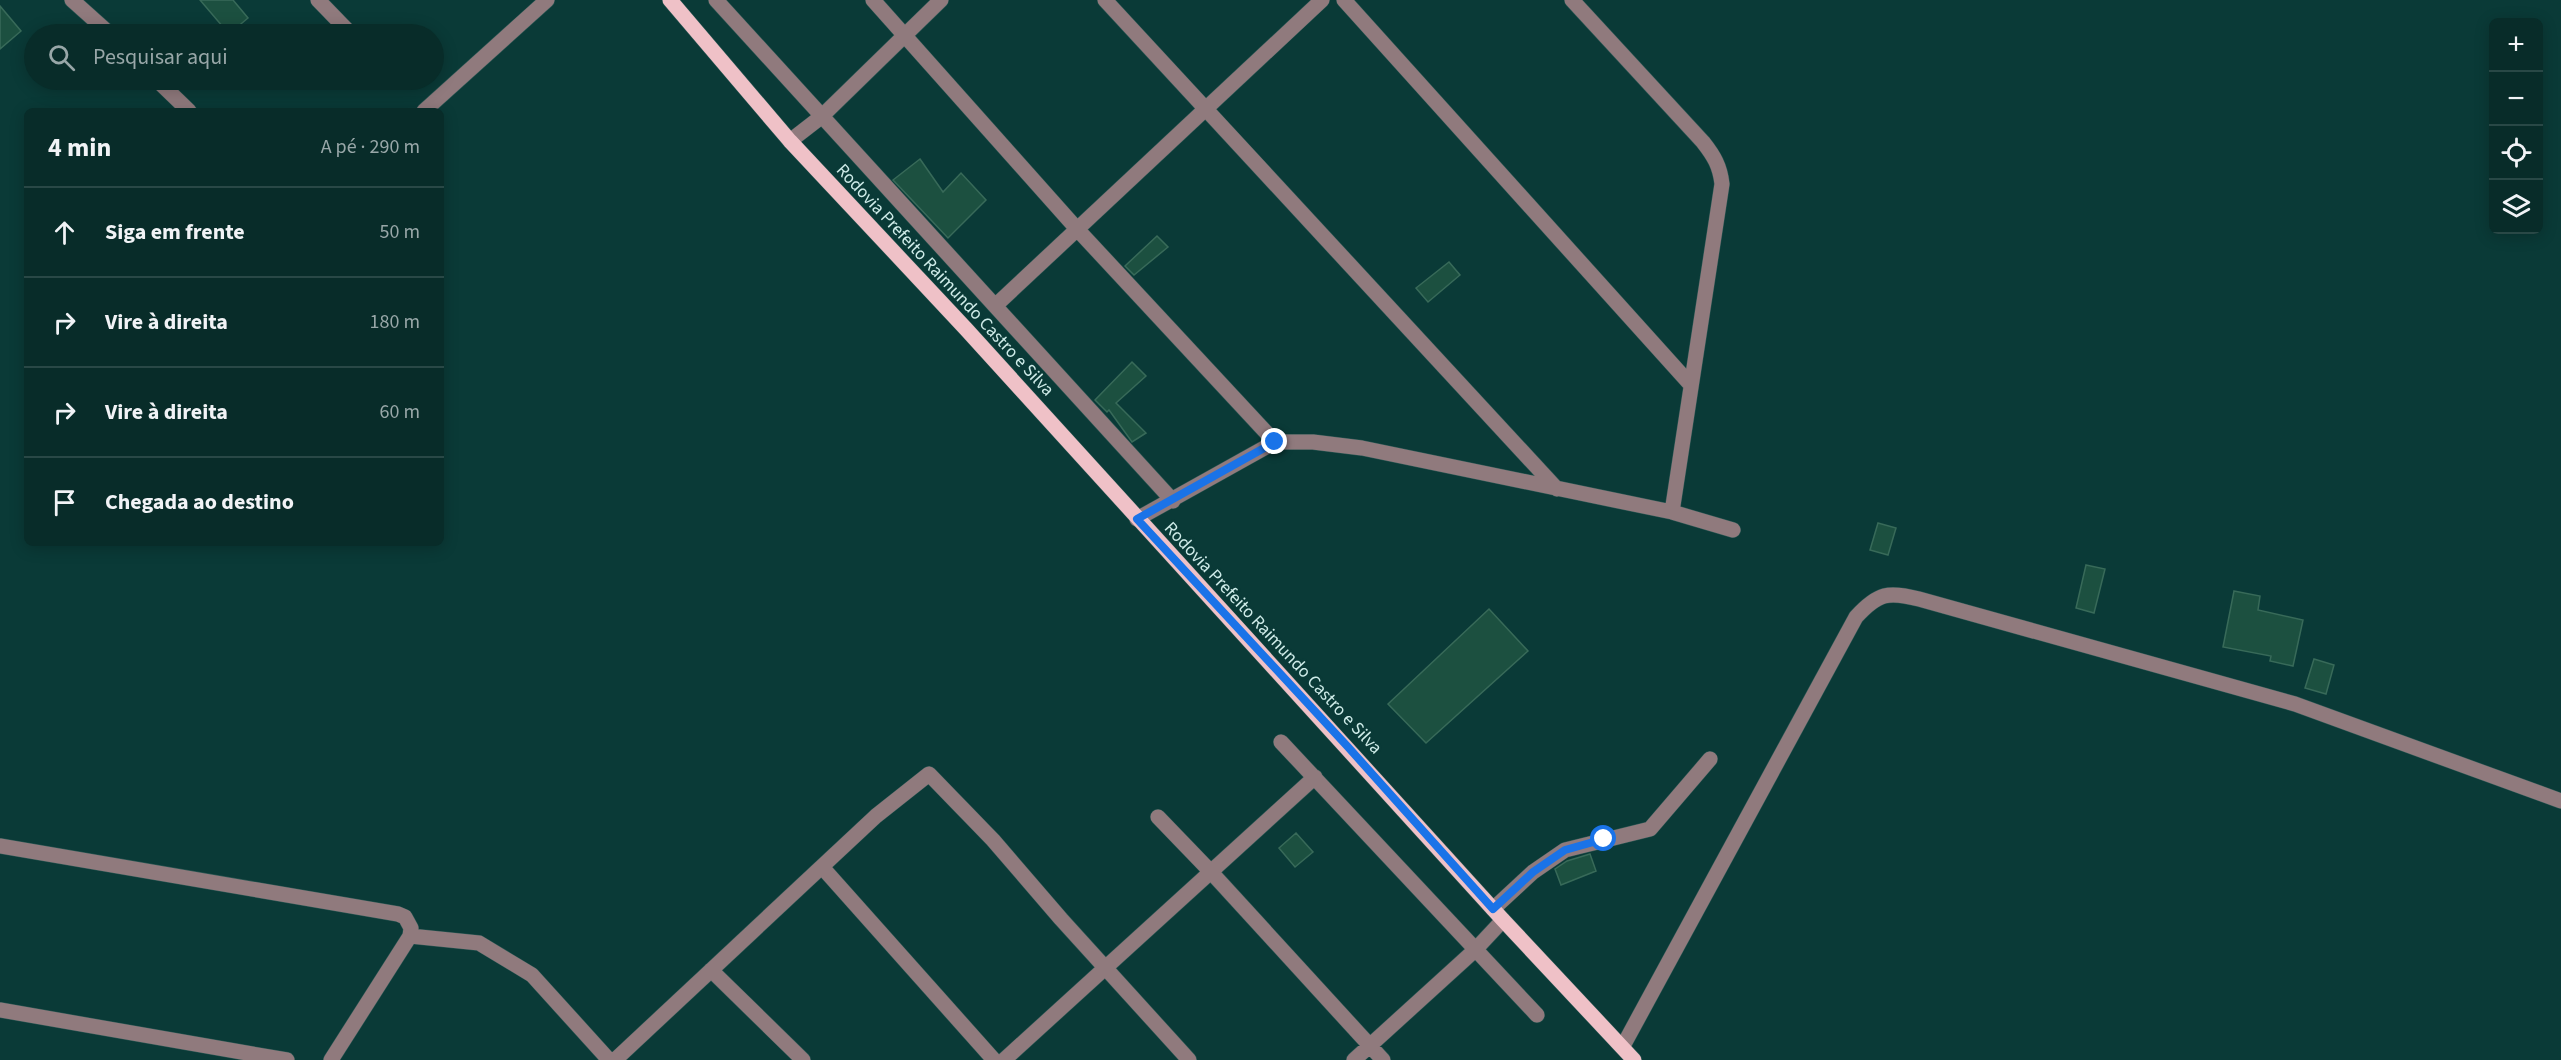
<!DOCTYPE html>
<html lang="pt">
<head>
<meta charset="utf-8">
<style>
	:root { --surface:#082c29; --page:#113431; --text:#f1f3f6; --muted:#98a7a8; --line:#294846 }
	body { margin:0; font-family:"Source Sans 3",sans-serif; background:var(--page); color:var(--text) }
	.controls { position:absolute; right:18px; top:18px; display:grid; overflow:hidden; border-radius:9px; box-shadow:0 3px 15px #0003 }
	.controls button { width:54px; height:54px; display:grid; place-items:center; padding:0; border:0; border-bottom:2px solid var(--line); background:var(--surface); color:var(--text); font:30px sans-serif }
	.stop { position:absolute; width:18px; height:18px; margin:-14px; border:4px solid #1a73e8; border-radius:50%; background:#fff }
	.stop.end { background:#1a73e8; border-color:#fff; box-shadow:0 2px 6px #0008 }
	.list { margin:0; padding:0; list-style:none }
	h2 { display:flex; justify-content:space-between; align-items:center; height:78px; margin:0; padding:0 24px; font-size:26px }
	h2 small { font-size:20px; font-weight:400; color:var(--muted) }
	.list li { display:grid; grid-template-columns:39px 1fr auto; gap:18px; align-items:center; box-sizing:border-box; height:90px; padding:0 24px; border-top:2px solid var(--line) }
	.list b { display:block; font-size:22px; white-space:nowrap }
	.list em { font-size:20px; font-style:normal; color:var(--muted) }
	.icon { flex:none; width:33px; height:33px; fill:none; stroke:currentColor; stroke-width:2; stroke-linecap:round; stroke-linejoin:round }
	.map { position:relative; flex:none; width:2561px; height:1060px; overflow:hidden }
	.search { position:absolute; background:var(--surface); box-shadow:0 3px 15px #0003; left:24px; top:24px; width:420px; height:66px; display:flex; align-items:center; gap:15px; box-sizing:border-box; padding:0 21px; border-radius:33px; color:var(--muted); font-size:22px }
	.panel { position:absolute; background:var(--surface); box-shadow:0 3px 15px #0003; left:24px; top:108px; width:420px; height:438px; border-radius:9px }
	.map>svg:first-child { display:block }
</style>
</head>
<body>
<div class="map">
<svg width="2561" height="1060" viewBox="0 0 2561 1060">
	<rect width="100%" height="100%" fill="#0a3a37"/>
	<path fill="#1c5040" stroke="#386a59" stroke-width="1.5" d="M200,0H233L248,18L229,34Z
		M0,6L21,31L0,49Z
		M920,159L943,192L961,173L986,200L948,238L893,180Z
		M1157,236L1168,247L1134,275L1125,266Z
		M1449,262L1460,275L1428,302L1416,288Z
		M1132,362L1146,376L1116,403L1146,433L1132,442L1109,410L1107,412L1095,400Z
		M1878,523L1896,528L1888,555L1870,550Z
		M2086,565L2105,569L2094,613L2076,608Z
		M2234,591L2260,596L2258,610L2303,620L2293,666L2270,661L2271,656L2223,647Z
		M1489,609L1528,651L1426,743L1388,704Z
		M2314,659L2334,665L2326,694L2305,688Z
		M1296,833L1313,852L1295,867L1279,848Z
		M1590,854L1596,871L1561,885L1555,869L1567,861Z"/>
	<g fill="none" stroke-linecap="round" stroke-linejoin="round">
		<defs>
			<path id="minor" d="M72,0L110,34
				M318,0L351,34
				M716,0L1173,501
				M873,0L1077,229L1275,442
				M1105,0L1557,489
				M1344,0L1690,384
				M1572,0L1703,142C1714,156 1720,166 1722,184L1672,512
				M157,80L189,111
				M424,111L547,0
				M790,141L821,117L941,0
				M995,306L1322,0
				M1137,519L1275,442H1313L1362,448L1672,512L1733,530
				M1281,742L1537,1015
				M1158,817L1211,872L1383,1060
				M0,846L398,914L405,917L411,928L410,936L331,1060
				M822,867L994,1060
				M1493,909L1533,872L1565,850L1650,829L1710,759
				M410,936L479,943L532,975L609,1060
				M711,970L803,1060
				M0,1010L287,1060
				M1623,1046L1856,617C1878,593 1888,591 1919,599L2295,704L2561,801
				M615,1060L876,816L929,774L993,840L1061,919L1189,1060
				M1004,1060L1315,777
				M1354,1060L1475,950L1503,920"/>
			<path id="major" d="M670,0L790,141L966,329L1503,920L1634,1060"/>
		</defs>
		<use href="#minor" stroke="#2a5653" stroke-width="16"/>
		<use href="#major" stroke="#2a5653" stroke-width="16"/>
		<use href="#minor" stroke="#907a7d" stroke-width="15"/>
		<use href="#major" stroke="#efc1c7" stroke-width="15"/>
	</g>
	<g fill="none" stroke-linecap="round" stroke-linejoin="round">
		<path stroke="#1a73e8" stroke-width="8" d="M1275,442L1137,519L1348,747L1493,909L1533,872L1565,850L1604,839"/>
	</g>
	<g text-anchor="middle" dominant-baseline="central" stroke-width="5" stroke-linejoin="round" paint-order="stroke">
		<g font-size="18" fill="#cfece9" stroke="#0a3a37">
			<text transform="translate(945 280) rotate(47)">Rodovia Prefeito Raimundo Castro e Silva</text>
			<text transform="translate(1273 638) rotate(47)">Rodovia Prefeito Raimundo Castro e Silva</text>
		</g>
	</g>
</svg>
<div class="controls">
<button>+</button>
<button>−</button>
<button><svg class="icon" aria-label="locate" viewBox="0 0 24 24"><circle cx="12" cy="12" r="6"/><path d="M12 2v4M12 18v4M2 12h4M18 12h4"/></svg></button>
<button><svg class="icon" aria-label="layers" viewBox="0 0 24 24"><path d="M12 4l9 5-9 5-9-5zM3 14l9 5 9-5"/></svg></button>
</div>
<div class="stop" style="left:1604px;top:839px"></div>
<div class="stop end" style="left:1275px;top:442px"></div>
<div class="search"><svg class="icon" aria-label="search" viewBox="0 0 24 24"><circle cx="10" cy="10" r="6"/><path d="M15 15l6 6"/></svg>Pesquisar aqui</div>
<section class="panel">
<h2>4 min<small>A pé · 290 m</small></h2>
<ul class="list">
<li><svg class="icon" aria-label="ahead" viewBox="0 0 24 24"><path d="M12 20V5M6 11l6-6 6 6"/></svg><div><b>Siga em frente</b></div><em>50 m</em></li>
<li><svg class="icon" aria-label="right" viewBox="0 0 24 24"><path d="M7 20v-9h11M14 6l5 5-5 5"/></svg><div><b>Vire à direita</b></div><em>180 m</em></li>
<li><svg class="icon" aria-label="right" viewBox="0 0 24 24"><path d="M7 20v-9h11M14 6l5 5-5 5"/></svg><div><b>Vire à direita</b></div><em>60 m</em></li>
<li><svg class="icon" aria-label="arrive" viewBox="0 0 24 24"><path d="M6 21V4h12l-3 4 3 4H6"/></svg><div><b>Chegada ao destino</b></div></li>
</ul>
</section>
</div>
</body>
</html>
